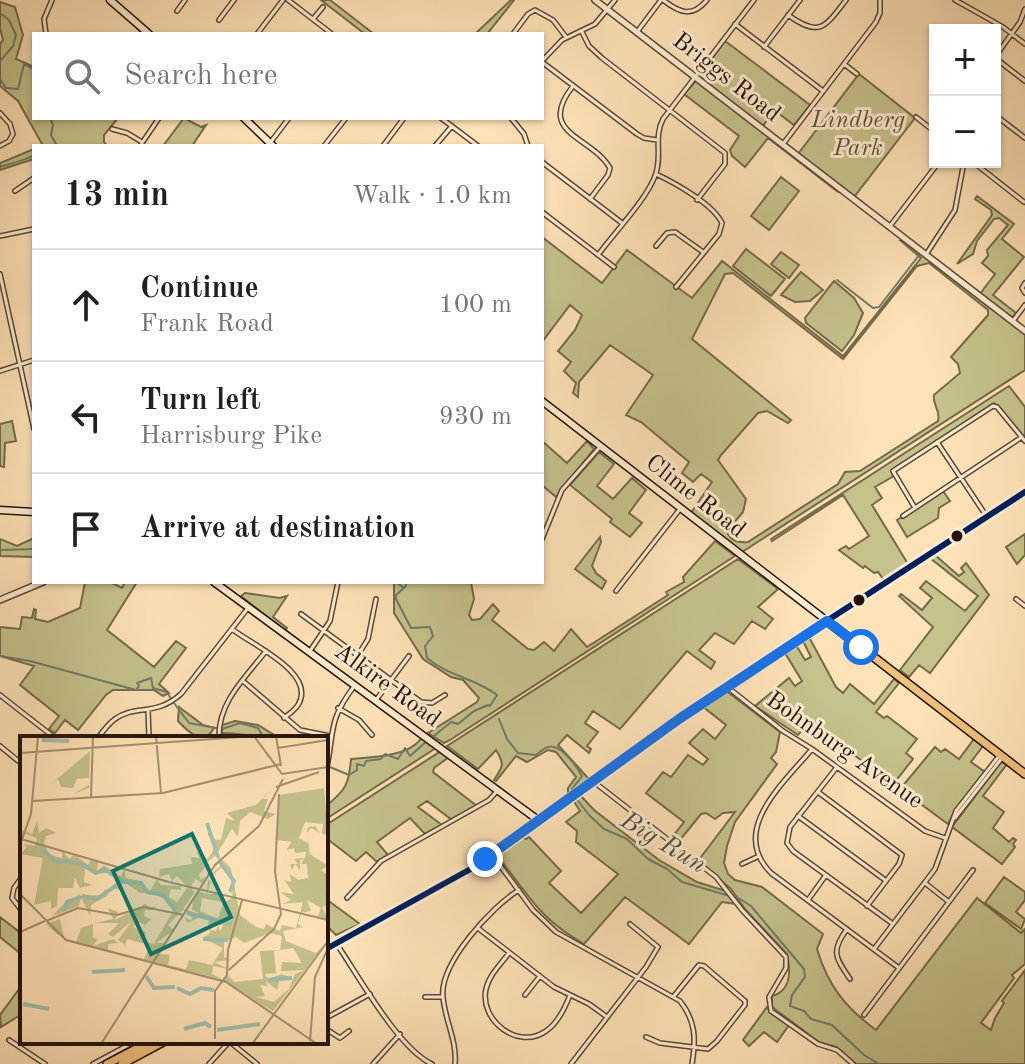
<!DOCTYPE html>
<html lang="en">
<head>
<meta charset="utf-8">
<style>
	:root { --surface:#fff; --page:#f2f2f2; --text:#202124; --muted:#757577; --line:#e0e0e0 }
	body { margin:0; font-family:"Old Standard TT",serif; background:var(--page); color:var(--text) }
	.controls { position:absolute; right:24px; top:24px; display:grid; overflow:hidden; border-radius:0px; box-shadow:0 2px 6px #0004 }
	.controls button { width:72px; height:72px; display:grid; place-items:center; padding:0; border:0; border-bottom:2px solid var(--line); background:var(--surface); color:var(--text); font:40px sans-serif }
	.stop { position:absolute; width:24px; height:24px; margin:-18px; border:6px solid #1a73e8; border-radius:50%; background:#fff }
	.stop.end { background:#1a73e8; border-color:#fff; box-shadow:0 2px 8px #0008 }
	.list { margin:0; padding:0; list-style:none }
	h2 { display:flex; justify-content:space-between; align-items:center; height:104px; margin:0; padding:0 32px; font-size:34px }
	h2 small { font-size:26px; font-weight:400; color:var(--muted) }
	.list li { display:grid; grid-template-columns:52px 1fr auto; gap:24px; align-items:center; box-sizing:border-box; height:112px; padding:0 32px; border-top:2px solid var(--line) }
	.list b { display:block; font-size:30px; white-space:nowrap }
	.list p { margin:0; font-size:26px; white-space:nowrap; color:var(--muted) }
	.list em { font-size:26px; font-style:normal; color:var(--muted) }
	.icon { flex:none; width:44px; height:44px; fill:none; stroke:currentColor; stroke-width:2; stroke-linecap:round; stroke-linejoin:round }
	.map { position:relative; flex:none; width:1025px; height:1064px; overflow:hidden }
	.search { position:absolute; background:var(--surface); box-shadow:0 2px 6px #0004; left:32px; top:32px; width:512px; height:88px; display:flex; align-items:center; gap:20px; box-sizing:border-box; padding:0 28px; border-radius:0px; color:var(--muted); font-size:30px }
	.panel { position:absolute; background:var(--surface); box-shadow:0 2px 6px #0004; left:32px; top:144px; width:512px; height:440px; border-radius:0px }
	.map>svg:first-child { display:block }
</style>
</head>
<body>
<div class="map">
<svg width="1025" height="1064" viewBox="0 0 1025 1064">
	<rect width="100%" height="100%" fill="#fee2b7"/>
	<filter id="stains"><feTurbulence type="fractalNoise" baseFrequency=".0025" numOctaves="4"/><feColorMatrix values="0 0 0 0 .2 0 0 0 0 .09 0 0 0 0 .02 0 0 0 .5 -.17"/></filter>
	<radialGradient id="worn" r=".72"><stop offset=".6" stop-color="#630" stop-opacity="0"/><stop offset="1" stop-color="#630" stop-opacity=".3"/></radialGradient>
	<path fill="#c5c28b" stroke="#756a4b" stroke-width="2" fill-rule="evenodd" d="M321,0H330L374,34H365Z
		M511,0H514L487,34H475Z
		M0,2L15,7L23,35L16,59L34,67V118H118L104,135V142L107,146H40L42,144L18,101L0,86V44L3,40L0,28Z
		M725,41L810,105L794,125L774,110L763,126L699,77Z
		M859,74L915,118L854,197L798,154Z
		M697,80L840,190L838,192L768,138L745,167L732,156L730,150L739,136L684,94Z
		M184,118L201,127L206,125L192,146H163Z
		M34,149V159L0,170V163Z
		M781,177L799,191L769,230L751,216Z
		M977,196L1014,224L1002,239L1024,257L993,295L1016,313L1014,316L1009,317L980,294L995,274L982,263L988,256L987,250L1008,225L999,218L994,219L977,241L973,254L957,264L992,215L991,210L975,199Z
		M542,237L602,283L627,250L692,298L722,261L843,356L921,258L901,241H906L1025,334V370L742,552L691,513L712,482L701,474L693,482L682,473L689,462L641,422L626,415L653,375L610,345L579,382L578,397L573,393L576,383L564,371L571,362L558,351L575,330L582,315L570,305L542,342ZM929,263L988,310V315L951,357L958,364L960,373L934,395C932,404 941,411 938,421L860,471L845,472L838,484L748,542C738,543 730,541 727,531L743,512L746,499L718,460L721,455L758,413L767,411L788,423L791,420L692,339L725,274L733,273L843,359L917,266Z
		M746,249L785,279L771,296L733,266Z
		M781,252L799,265L789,278L771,264Z
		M801,272L823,290L810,301L795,302L781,295Z
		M834,281L854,298L863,313L854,335L842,351L806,323L805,318Z
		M1009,386L1025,407V438L994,403L895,469L892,477L875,487L882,498L872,505L908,564L884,580L878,572L874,573L865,566L863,568L839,550L846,546L849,549L869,536L843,495L772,541L771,539Z
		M12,421L16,441L5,443L4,467L0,466V424Z
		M542,441L567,463L587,441L594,449L556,497L542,485Z
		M599,452L614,464L597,486L613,499L632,478L646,490L629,513L642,523L630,537L610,522L612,519L570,485Z
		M943,491L950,501L939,508L938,518L907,537L897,520Z
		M1025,534V555L1017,564L1006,547Z
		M600,537L601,542L592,566L596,573L606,581L602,589L575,569Z
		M34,538V557L0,556V539L17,546Z
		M715,541L735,556L450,740L444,743L428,733L477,702L479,698L463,680L451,677L423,659L394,613V582H471L474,599L469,615L472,620L480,619L493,604L499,611L492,620L528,649L534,650L544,642L554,651L571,629L587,647L668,595L666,592L684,582L683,577Z
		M935,555L959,576L964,572L961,568L966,563L989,595L930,673L919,665L909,677L900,670L933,627L899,596L901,594L922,610L932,598L920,588L926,581L965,611L978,596L930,558Z
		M738,559L778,589L758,607L773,619L765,629L752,621L734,644L715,633L699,650L715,662L711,669L687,651L620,729L593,711L585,723L598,732L587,746L591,749L589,753L567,735L558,745L589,779L568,794V788L576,777L556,752L548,750L527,762L516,756L496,781L494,780C503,767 505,764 496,750L478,769L447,746Z
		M85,582H110L122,588L125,582H137L107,630L154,667L176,641L186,648L159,684L169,693L163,696L154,690H113L106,695L78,730L65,720L55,733L49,729L59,716L20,685L34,666L0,656V627L20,629L22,617L32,618L34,609L36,610L35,619L48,622L80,608Z
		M245,593L280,598L287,596L273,617L287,628L285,631L241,596Z
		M809,637L836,687L843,693L850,684L874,704L894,679L899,683L876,712L884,718L887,716L917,739L906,753L913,759L895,782L901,788L935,747L941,752L945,749L959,759L974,739L983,746L971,762L985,772L955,811L948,824L809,722L798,735L755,706L789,678L795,686L802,681L785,653L796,645L805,660L811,657L803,641Z
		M725,690L780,732L776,752L771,758L777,764L735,822L727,846L724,863L728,874L735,880L762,887L823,934L817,949C828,986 846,1008 876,1030L977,898L1021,933L1025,929V964L1012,975L1014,978L981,1023L991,1030L995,1018L1004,1003L1002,1001L1025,970V1064H856L836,1047L819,1042L772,1007V996C791,991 791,971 787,954L745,909L731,889L698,861L735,812L723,813L715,819L706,813L701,814L680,840H676L673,836L684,822L646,793L663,772L671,777L688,755L703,765L708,759L689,743L703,729L715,739L726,725L702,706Z
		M179,707L203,725L214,728C204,747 188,732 178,721Z
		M235,721L258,725L279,738C259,738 242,733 222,733V725Z
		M422,737L436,748L326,819V806C346,790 349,784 351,759C372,757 410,757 422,737Z
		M441,751L449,757L434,768L433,772L477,806L452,820L427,801L418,807L442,825L425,834L410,818L377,842L388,855L377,862L366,852L356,861L326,838V825Z
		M1001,762L1007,764L983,796L1004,812L993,828L1009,842L1013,838L1016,840L1013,844L1015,847L1002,864L952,827Z
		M580,795L594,810L659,860L697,882L726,891L735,904L722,902L689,944L625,897L584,944C538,918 529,895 498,857V853L521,836L526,839L529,837L561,871L549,883L581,913L618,874L576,842L577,831L566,822L580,811L573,800Z
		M1004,877L1025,892V900L1016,912L1025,919L1021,929L985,903Z
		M326,899L360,924L336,935L326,925Z
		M0,917L22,934V955L0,937Z
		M22,985V1014L1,1027L0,1015Z
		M767,1007L771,1013L789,1025L777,1042L764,1032L749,1046L743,1040Z"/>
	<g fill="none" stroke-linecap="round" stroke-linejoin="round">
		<path stroke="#6f7a6b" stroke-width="2" d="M0,13L9,20L16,35L13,46L0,61
			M0,79L6,88L18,89L24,64L34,69
			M50,118L53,125L51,135L57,146
			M0,167C12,163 24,161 34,155
			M837,280L873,308L879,307L920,254
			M0,550L34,549
			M396,582L404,588
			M406,582V586L396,595V599L411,628L430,627L433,636L425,646L427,658C448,676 475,678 497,695L490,706L488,705L474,711L458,724L451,722L434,736
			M0,656L30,661L136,690L139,686L137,683L151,678L153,688L167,692L171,699
			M174,703L189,723L216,728
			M499,719L507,739L518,753L536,755C541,751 547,745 554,747C564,749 578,768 582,776L572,789L573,792
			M222,729L240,723L258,728L264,738
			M330,767L349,775L357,770V764L364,766L366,761L381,759L385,754L398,759L405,748L410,756L427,741
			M576,798L589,815L604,829L627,839L648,859L667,869L682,882L740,899L751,906L804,969L805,977L792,995L790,1006L804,1011L811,1019L832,1025L864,1055L879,1064"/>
		<defs>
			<path id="minor" d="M288,0L332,34
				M663,0C680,13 692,18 707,0
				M955,0L1003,27L1025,44
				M177,11L185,0
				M788,15C820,38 825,27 846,0
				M313,19L323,7
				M219,20L234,0
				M735,24L823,91
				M582,32L589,46L602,58L725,153V164L697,200
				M637,32L661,0
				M46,34L44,19L52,0
				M257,34L283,0
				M513,34L528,14L535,10L553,20L566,37
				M764,47L800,0
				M995,57L1020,22L1025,9
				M995,58L1025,81
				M543,60L562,40L595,24L615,0
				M542,62L637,134L644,138L657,140
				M844,64L857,74
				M573,86C535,134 592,136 610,168L608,175L590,199
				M0,113L10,124L13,134L9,141L0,146
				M995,115L1025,138
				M916,117L935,132
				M441,118L478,146
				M511,118L524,134L528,146
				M112,129L127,133L142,142
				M270,143L289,118
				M783,144L876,22L880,13V0
				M140,146L159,118
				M324,146L346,118
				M383,146L404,118
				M435,146L452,126
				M542,162L622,223
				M973,162L1024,202
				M656,174C675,183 713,204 722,223L719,234L676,287
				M15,191L34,178
				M542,212L614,267
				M890,226L939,162
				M0,236L34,229
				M656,246L667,233L675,232L703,252
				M927,253L955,210L964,162
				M598,255C614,233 646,200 655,176C663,157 653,138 663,119L754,0
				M0,274L34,429
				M1025,283L1022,288L1025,293
				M1013,321L1025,305
				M0,371L34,360
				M937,442L985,514
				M915,508L893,471L993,406L997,407L1025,441
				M903,516L1022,437
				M542,539L562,490L600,447
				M616,591L680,509
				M1016,599L1025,606
				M301,614L421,702L432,703L445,695
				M232,629C250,644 318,673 298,705C295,710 289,714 284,718
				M310,651L330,621L338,582
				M358,655L368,639L376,599
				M243,681L300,730L330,736
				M726,686L783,731L812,749L925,831L945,838
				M0,695L55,738
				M376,700L409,656
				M338,708L359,720L372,735
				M148,710L149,738
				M98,738C103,731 108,724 115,719C136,704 155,717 181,694L248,608
				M219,738C218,702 245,678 266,651
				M0,746L22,764
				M812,749C785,782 728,830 771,873L899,968
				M837,767L790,827L787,843L793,851L893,924
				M326,772C335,730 327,722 355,685
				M594,782L716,877L742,910L786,957V968L769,997L771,1011L818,1044L837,1050L853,1064
				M818,792L902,855L899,864L867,906
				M798,816L885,880
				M955,818L1002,758
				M493,856L533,910L556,932L680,1001C696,1021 696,1040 692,1064
				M742,864L759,856
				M22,877L14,888L12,898L22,911
				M925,883L949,902
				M347,898L381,861L489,800L498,790
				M808,900L826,875
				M630,924L658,947
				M479,929L554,987L589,1004L607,1017
				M847,929C830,952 836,958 850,979
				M338,946C359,977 399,1049 432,1064
				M874,949L935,869L956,811L999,756
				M509,953C501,964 489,975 486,989C479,1020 518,1051 546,1031C558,1023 565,1008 570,995
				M525,995L540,976
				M674,996L699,965L704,966L745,1001
				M425,997H442
				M864,1015L973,870
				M326,1018L370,994
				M326,1029L340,1038L349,1031
				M646,1037L660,1043L708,1049L717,1041L745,1005V1001
				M9,1040L45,1064
				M230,1042L257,1064
				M93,1064L134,1042
				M209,1064L229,1042
				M373,1064L400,1034
				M455,1064C457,1040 445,1021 443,997C439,964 492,906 519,890
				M571,1064L646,967L658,947"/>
			<path id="tertiary" d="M595,0L1025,331
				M0,600L43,582"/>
			<path id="secondary" d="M110,0L149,34
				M244,118L273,146
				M542,401L827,621
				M0,510L34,512
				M214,582L538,820"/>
			<path id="primary" d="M827,621L1025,774
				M326,949L476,866L719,691L1025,492
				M107,1064L149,1042
				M122,1064L163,1042"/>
		</defs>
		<use href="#minor" stroke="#5b4736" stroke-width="6"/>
		<use href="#tertiary" stroke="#5b4736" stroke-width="8"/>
		<use href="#secondary" stroke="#25130b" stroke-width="9"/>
		<use href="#primary" stroke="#25130b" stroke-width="10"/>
		<use href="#minor" stroke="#feecd0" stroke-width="3"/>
		<use href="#tertiary" stroke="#feecd0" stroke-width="5"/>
		<use href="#secondary" stroke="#feecd0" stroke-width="6"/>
		<use href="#primary" stroke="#efc17c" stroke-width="7"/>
		<defs>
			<path id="bus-1" d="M326,949L476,866L719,691L1025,492"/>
		</defs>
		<use href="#bus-1" stroke="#feecd0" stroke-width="12"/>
		<use href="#bus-1" stroke="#00205b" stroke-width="6"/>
	</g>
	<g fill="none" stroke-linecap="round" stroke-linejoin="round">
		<path stroke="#1a73e8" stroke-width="10" d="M485,859L679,719L827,621L861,647"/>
	</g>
	<g fill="#25130b" stroke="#feecd0" stroke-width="3">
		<circle cx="957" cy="536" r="7"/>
		<circle cx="859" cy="600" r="7"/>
	</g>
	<g text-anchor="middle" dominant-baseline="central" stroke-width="6" stroke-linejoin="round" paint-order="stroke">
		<g font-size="24" fill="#25130b" stroke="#feecd0">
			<text transform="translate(726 78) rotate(38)">Briggs Road</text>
			<text transform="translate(695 497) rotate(38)">Clime Road</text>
			<text transform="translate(387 686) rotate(36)">Alkire Road</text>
			<text transform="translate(844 751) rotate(35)">Bohnburg Avenue</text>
		</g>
		<g font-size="24" font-style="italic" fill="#5d5038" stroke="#feecd0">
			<text x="858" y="121">Lindberg<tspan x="858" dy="28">Park</tspan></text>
		</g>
		<g font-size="26" font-style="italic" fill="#504f43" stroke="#feecd0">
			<text transform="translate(663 843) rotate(31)">Big Run</text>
		</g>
	</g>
	<g transform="translate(20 736)">
		<rect width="308" height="308" fill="#fee2b7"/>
		<path d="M70,15L69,52L53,58L69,49V42L57,43L53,52L41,51L38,43L30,49ZM253,52L243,63H248L244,75L256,78L248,83L230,76L220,85L218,101L212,93L197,118L211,132L220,179L236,191L244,193L246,188L260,195L262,189L276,192L283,166L262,168L271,164L260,156L274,158L264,144L271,146L270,138L278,144L288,142L287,128H281L284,123L280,124V134L275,128L272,134L270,128H278L274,123L285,122L286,116L275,117L274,112L267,114L271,106L257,104L259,59L304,52L308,99L302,98L303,88L285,86L279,102L288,107L287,94L289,91L295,90L300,97L291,92L287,97L290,118L308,130L301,134L308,139V169L302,171L308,183L290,179L298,180L301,172L287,164L291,175L281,177L278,188L283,191L263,195L266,205L296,217L308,204L253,275L200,243L57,207L37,198L26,188L40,183L44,201L56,206L61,192L73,188V202L78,203L73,210L93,203L98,207L88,208V214L124,223L130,209L107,203L105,209L98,204L112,185L93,201L88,198L99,187H75L93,183L88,172L98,176L95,184L125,168L131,172L139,167L134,171L138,174H125L124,180L131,183L125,189L119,186L113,191L126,196L124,206L134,208L155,172L135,156L120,157L103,145L101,154L90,152L87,160L71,169L70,180L61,161L59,170L32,180L49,163L58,161V153L59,160L83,159L84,154L74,153L87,154L101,145L92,136L77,138L65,132L64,146L72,149L60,152L55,142L53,152H38L37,170L31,173V165L14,169L23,122L0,118L7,111L3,108L15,110L17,102L3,97L0,106V93L12,98L17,85L19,97L26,92L36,97L26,100L24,108L30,119L42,122V115L50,123L54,118L68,129L71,123L79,125L76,137L84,129L101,141L104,133L106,142L120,145L130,155L137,143L141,149L161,150V154L151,153L149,161L157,166L168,151L157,140L152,145L149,138L139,141L140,133L172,128L171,121L180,122L176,115L188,123L196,109L188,99V93L192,103L201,104L206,82L215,85L207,77L236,69ZM196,119L200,128V131L193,136L191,141L203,130L213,146L212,162L203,167L198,183L180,175L182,162L202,166L199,158H187L191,146L188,144L186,158L179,155L173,164L172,173L180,178L163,173L175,156L170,151L176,143L183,148L185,140L181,144L179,139L185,131L190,133L185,128ZM163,174L172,181L171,185L164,181L168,187L183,179L189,181L188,189H203L200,196L198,189L196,195L187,193L191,196L183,202L203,212L192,229L169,224L166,233L148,229L150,219L140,218L146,207H136L154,194L148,189ZM250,197L262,200L260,214L240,215L243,243L214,246L208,239L203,244L192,238L193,230L209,233L194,226L211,224L204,221V206L216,201L224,207ZM273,212L282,227L262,226L261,235L285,234L275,238L269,253L254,266L235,261L245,260L240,249L247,250L246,245L257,254L260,242H272L262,238L248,243L245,238L256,237L254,215Z" fill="#c5c28b" fill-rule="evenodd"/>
		<path fill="none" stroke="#a0beab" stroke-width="4" d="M22,4L49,5M187,87L198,121M23,114L35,125L60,127L76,137L84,133L104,146L121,147L127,156L143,159L155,174M200,126L214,145L210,156M62,160L77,163L102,145M44,175L47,166L61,161M167,177L212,188M183,203L208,204M72,236L105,234M126,240L134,252L155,251M248,244L272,242M157,252L170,258L181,252L194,254M3,268L29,273M164,293L185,287L191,291M197,294L240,288"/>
		<path fill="none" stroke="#a78f72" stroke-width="2" d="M136,0L141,57M234,0L262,38L308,31M256,0L261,30M258,12L308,4M0,17L234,0M256,51L299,36M71,61L73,0M13,65L143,57L261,28M1,103L149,146L308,184M0,109L11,78L18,0M0,158L46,204L206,246L297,308M26,185L58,172L97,179L124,171L164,179M0,196L25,185M209,234L254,193L261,178L255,135L259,58M195,303V255L207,239L208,214L222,164M290,305L295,241L308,212M81,308L195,129L239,90L263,43M232,308L308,205"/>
		<path fill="#0f766e" fill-opacity="0.15" stroke="#0f766e" stroke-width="4" d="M172,98L211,181L131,218L93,135Z"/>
		<rect width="308" height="308" fill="none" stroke="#25130b" stroke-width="4"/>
	</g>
	<rect width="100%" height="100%" filter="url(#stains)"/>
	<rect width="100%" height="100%" fill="url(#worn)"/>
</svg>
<div class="controls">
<button>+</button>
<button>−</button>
</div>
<div class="stop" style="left:861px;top:647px"></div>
<div class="stop end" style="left:485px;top:859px"></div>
<div class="search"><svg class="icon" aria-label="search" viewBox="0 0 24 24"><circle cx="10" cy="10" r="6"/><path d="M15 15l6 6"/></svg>Search here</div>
<section class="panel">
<h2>13 min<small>Walk · 1.0 km</small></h2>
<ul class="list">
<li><svg class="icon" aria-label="ahead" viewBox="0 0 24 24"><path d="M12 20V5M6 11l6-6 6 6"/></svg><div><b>Continue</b><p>Frank Road</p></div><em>100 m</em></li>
<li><svg class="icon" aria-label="left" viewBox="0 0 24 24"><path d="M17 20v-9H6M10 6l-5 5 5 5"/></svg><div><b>Turn left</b><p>Harrisburg Pike</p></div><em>930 m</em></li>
<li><svg class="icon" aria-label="arrive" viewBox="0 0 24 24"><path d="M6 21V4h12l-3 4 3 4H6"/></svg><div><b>Arrive at destination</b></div></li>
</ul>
</section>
</div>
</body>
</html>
